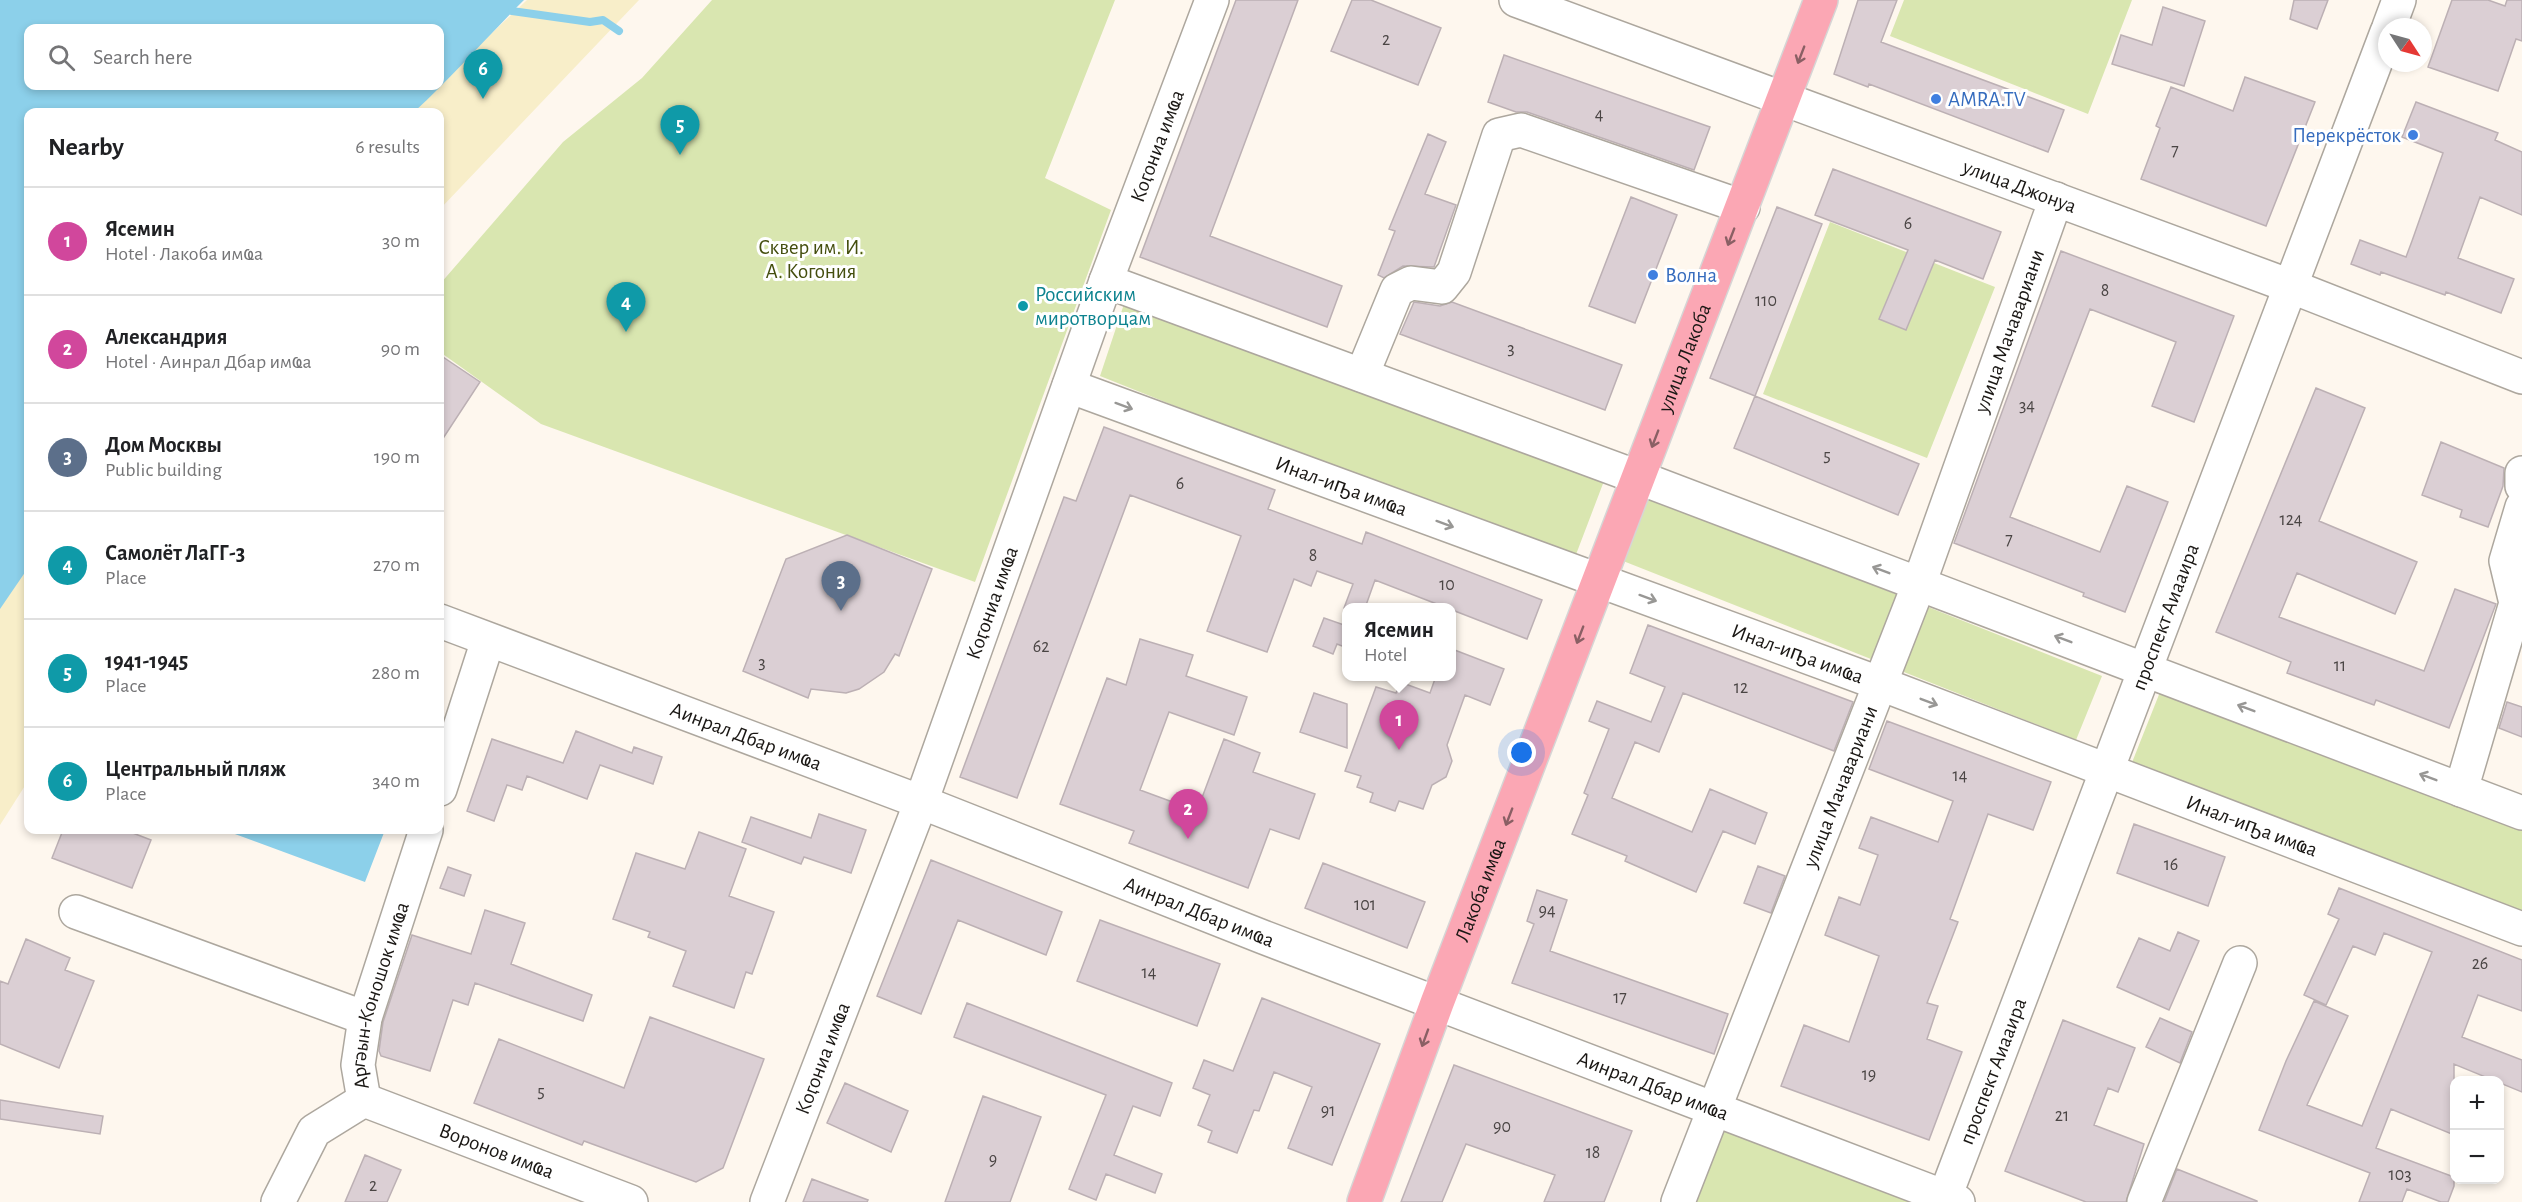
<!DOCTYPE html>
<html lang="en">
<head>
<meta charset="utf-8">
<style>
	:root { --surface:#fff; --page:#f6f6f6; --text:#202124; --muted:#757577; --line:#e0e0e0; --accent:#1a73e8 }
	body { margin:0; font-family:"Alegreya Sans",sans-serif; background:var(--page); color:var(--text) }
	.controls { position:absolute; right:18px; bottom:18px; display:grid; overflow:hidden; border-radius:12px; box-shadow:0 3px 9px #0003 }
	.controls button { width:54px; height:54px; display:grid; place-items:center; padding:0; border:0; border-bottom:2px solid var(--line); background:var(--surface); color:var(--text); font:30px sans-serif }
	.compass { position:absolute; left:2378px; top:18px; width:54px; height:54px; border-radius:50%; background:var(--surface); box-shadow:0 3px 9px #0003; rotate:126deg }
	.you { position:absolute; left:1522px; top:753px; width:21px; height:21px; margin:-15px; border:4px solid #fff; border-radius:50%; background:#1a73e8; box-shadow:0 0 0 9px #1a73e833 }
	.badge { display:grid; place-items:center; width:39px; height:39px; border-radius:50%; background:var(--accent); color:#fff; font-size:20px; font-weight:700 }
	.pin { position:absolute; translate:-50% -50px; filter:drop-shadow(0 2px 3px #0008) }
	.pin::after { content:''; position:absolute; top:32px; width:21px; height:18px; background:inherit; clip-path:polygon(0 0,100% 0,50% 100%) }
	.popup { position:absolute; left:1342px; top:603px; width:114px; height:78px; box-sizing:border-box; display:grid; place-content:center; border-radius:12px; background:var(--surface); filter:drop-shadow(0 2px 4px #0005); font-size:20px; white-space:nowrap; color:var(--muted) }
	.popup b { font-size:22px; color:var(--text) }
	.popup::after { content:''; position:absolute; left:50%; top:100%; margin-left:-12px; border:12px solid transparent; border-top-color:var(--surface) }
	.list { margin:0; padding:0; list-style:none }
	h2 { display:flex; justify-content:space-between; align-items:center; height:78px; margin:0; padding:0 24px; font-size:26px }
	h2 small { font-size:20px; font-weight:400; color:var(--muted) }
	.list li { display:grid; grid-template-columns:39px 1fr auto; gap:18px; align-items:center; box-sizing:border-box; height:108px; padding:0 24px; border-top:2px solid var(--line) }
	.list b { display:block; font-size:22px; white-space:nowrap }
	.list p { margin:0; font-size:20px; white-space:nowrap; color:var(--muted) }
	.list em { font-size:20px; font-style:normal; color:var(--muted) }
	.icon { flex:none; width:33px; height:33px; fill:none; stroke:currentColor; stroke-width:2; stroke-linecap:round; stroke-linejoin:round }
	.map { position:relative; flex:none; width:2522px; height:1202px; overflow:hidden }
	.search { position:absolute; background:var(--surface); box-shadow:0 3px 9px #0003; left:24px; top:24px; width:420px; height:66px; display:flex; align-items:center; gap:15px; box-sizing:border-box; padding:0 21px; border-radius:12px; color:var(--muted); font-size:22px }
	.panel { position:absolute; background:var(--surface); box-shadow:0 3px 9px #0003; left:24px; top:108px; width:420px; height:726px; border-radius:12px }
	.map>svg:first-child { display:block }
</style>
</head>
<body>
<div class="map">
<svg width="2522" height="1202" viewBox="0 0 2522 1202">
	<rect width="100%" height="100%" fill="#fef7ee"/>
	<path fill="#d9e6b0" d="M712,0H1115L1045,178L1111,210L975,582L541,424L440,352V284L563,142L642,78Z
		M1904,0H2132L2088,114L1890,36Z
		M1830,222L1995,287L1927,458L1763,394Z
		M1126,298L1604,481L1572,565L1100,376Z
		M1638,492L2102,676L2076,740L1613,557Z
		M2162,687L2522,830V921L2131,765Z
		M1717,1122L1921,1202H1686Z"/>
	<path fill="#f8eec9" d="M527,0H639L440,209V112H408Z
		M28,567V781L0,825V608Z"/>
	<path fill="#8cd0ea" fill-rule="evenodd" d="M0,0H524C487,37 452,77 414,112H28V568L0,609ZM28,28H440V86H28Z
		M224,830H385L365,882Z"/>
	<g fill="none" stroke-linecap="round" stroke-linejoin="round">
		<path stroke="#8cd0ea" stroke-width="8" d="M512,11L590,22L603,20L619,31"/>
	</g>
	<path fill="#dbcfd4" stroke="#bcb0b4" stroke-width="1.5" d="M1236,0H1298L1210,236L1342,286L1327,327L1140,257Z
		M1352,0H1371L1441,28L1418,85L1331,51Z
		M1858,0H1897L1881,42L2064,110L2048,152L1869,84L1868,87L1834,74Z
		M2294,0H2328L2317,29L2290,19Z
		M2452,0H2488L2505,6L2507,0H2522V41L2516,39L2498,91L2428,67Z
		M2163,7L2205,21L2184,86L2112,64L2121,35L2152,45Z
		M1504,55L1710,127L1694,170L1527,112H1516L1488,102Z
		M2245,77L2315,102L2266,226L2141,179L2160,128L2156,126L2171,87L2233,111Z
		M2416,102L2498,133L2495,140L2522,152V215L2480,197L2458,258L2514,279L2501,313L2446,292L2445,295L2381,272L2380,275L2351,264L2360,240L2406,257L2412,241L2443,153L2402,137Z
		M1428,134L1446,142L1425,194L1456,205L1434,267L1403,266L1384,278L1378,275L1395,231L1389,229Z
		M1833,169L2001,232L1983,279L1935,260L1906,330L1879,319L1908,250L1815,215Z
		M1631,197L1677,215L1635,323L1589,306Z
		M1777,207L1822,224L1755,396L1710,378Z
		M2061,251L2234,316L2194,422L2152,406L2176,342L2090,309L2010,517L2100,552L2127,486L2168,502L2125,612L2083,596L2084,593L1954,543Z
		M1414,302L1440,306L1452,302L1622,365L1605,410L1400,334Z
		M440,355L480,382L440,443Z
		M2316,388L2365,408L2319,521L2417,562L2395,614L2297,573L2279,617L2424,671L2455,589L2496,604L2449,728L2376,700L2374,705L2287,673L2291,662L2216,632Z
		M1755,396L1919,464L1898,515L1734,448Z
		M1104,427L1275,490L1268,509L1362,544L1366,532L1542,600L1527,639L1375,580L1365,608H1344L1353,584L1317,571L1311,586L1294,579L1267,652L1207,631L1241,536L1130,495L1017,798L960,777L1064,497L1076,501Z
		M2441,442L2504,468L2503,486L2488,527L2460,517L2462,510L2422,495Z
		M847,535L932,569L899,656L895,654L884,672L859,689L846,693L811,689L808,698L743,671L786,559Z
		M1324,618L1347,626V648L1337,644L1333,654L1313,646Z
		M1648,625L1853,702L1834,751L1683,693L1659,752L1635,742L1612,798L1692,832L1710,789L1767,813L1755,844L1723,831L1696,892L1625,861L1627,856L1572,834L1588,795L1584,793L1609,729L1589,721L1597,701L1651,722L1665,687L1630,673Z
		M1140,639L1193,655L1186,676L1247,697L1234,735L1169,712L1140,790L1197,811L1224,739L1260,753L1253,772L1315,794L1299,839L1270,829L1248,888L1129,843L1134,831L1060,804L1107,678L1126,685Z
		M1452,649L1504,669L1490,705L1465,695L1447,745L1452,761L1446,777L1432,785L1423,809L1399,801L1395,811L1370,802L1373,793L1357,787L1361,776L1345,771L1376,687L1396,693L1400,682L1430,693L1436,676H1452Z
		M1314,693L1347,704V748L1300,732Z
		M2507,702L2522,707V737L2499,728Z
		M1887,721L2051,782L2033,830L1988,814L1950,919L1958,922L1927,1003L1938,1006L1927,1039L1962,1052L1929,1140L1781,1086L1804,1025L1849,1042L1879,956L1825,935L1839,897L1860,905L1878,855L1859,848L1871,817L1938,842L1953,801L1869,769Z
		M576,731L632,753L634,747L662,757L653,784L600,765L587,799L527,776L522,790L507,785L494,821L467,811L492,739L563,763Z
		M819,814L866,830L851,873L804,857L801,864L742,842L751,817L811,838Z
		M2134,824L2225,857L2208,906L2117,873Z
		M63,830H125L151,840L132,888L52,858Z
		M699,832L746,849L729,896L774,912L752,974L746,972L734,1008L673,986L686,951L648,937L650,932L613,919L636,853L685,869Z
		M931,860L1062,912L1046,955L958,920L921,1014L877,996Z
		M1323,863L1425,902L1407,948L1305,908Z
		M1758,866L1785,876L1771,913L1744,903Z
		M448,867L471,875L464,896L440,888Z
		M2339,888L2522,960V1011L2478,995L2462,1037L2522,1060V1092L2454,1064V1135L2391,1109L2376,1148L2454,1177V1186L2448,1202H2441L2407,1189L2402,1202H2359L2370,1173L2259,1130L2286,1061L2314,1001L2348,1016L2307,1105L2362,1126L2432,952L2384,933L2375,955L2353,946L2326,1005L2304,995L2339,919L2328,914Z
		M1537,890L1567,900L1550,951L1728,1014L1714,1054L1512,983L1534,924L1527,921Z
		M485,910L525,923L511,964L592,995L583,1021L475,983L468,1005L453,1000L430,1071L381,1056L379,1051L383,1022L412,935L471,954Z
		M1100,920L1220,964L1197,1026L1077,981Z
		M2178,932L2199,941L2169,1010L2117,987L2139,938L2170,951Z
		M26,939L70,958L65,970L94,981L59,1068L0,1044V981L8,984Z
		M1262,998L1380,1044L1332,1165L1288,1148L1312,1087L1274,1072L1259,1111L1254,1110L1237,1153L1208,1142L1212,1131L1198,1125L1210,1095L1193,1088L1204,1060L1233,1071Z
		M967,1003L1172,1083L1160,1116L1133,1106L1114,1155L1162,1174L1155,1193L1106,1174L1096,1200L1069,1189L1106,1095L954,1037Z
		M650,1017L764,1059L723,1168L696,1182L584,1141L582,1145L474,1103L499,1039L624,1088Z
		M2160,1018L2192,1032L2180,1063L2146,1047Z
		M2063,1020L2135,1048L2118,1092L2108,1088L2094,1125L2144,1144L2126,1202H2086L2005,1171Z
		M1454,1065L1632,1131L1604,1202H1544L1555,1175L1466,1144L1442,1202H1401Z
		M845,1083L908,1111L891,1152L827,1123Z
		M983,1096L1041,1117L1010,1202H945Z
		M0,1100L103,1116L100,1134L0,1119Z
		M365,1155L401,1170L387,1202H345Z
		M2177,1169L2257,1201V1202H2164Z
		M812,1179L868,1200L867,1202H803Z"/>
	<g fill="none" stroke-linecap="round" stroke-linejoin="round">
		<defs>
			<g id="minor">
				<path id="s1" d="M1516,0L2290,286L2522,377"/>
				<path d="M2389,27L2399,0"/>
				<path d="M1106,281L1640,478L2522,813"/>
				<path d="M1362,375L1397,290L1411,283L1442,287L1454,272L1499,135L1521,130L1743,207"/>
				<path id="s2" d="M1069,386L1881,684L2522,929"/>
				<path d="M2522,473V486"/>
				<path id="s3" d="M440,621L921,802L1263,937L1958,1202"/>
				<path d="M440,789L488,640"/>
				<path d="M2461,790L2516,603L2506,561L2522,507"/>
				<path d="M76,912L365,1018"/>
				<path id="s4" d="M364,1100L631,1202"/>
				<path id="s5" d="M278,1202L314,1131L364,1100L358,1065L365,1018L426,830"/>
				<path id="s6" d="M767,1202L921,802L1106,281L1212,0"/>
				<path id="s7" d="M1678,1202L1919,584L2056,199"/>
				<path id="s8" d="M1943,1202L2387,32"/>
				<path d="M2144,1202L2240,963"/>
			</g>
			<g id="major">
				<path id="s9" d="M1364,1202L1437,1003L1821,0"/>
			</g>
		</defs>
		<use href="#minor" stroke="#ada79e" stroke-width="36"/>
		<use href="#major" stroke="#d6d5d5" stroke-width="36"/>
		<use href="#minor" stroke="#fff" stroke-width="33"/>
		<use href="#major" stroke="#fba7b4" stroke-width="33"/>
	</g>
	<defs><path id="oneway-shaft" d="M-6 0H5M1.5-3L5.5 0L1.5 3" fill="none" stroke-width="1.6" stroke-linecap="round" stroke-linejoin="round" transform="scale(1.5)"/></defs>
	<g stroke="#8a5f64">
		<use href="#oneway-shaft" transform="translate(1801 55) rotate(111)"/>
		<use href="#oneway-shaft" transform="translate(1731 237) rotate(111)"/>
		<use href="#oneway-shaft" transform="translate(1655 439) rotate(111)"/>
		<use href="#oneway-shaft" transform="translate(1580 635) rotate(111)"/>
		<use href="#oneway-shaft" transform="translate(1509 817) rotate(111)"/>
		<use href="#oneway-shaft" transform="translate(1425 1038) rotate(110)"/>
	</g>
	<g stroke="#989795">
		<use href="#oneway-shaft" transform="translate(1124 406) rotate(20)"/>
		<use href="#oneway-shaft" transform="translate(1445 524) rotate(20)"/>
		<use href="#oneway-shaft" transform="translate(1881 570) rotate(-159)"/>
		<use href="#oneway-shaft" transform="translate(1648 598) rotate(20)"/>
		<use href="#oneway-shaft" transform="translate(2063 639) rotate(-159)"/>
		<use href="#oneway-shaft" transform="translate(1929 702) rotate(21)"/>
		<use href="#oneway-shaft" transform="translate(2246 708) rotate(-159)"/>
		<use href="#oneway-shaft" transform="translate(2428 777) rotate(-159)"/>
	</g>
	<g fill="#3f7fe0" stroke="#fff" stroke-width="2">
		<circle cx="1936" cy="99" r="6"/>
		<circle cx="2413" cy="135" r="6"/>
		<circle cx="1653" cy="275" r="6"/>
	</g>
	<circle fill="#0f9aa8" stroke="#fff" stroke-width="2" cx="1023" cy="306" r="6"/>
	<g text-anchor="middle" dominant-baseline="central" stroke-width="6" stroke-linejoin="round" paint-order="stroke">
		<g font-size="18" fill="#4a4544">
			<text x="1386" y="40">2</text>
			<text x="1599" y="115">4</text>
			<text x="2175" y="151">7</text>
			<text x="1908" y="224">6</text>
			<text x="2105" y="291">8</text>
			<text x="1766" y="301">110</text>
			<text x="1511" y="349">3</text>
			<text x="2027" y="406">34</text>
			<text x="1827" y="456">5</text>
			<text x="1180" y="484">6</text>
			<text x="2291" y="520">124</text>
			<text x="2009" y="540">7</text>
			<text x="1313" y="556">8</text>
			<text x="1447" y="585">10</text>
			<text x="1041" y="647">62</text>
			<text x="762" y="663">3</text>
			<text x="2340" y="666">11</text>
			<text x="1741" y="688">12</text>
			<text x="1960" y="776">14</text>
			<text x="2171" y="865">16</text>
			<text x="1365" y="905">101</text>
			<text x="1547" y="911">94</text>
			<text x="2480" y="964">26</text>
			<text x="1149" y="973">14</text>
			<text x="1620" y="998">17</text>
			<text x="1869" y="1075">19</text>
			<text x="541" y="1092">5</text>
			<text x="1328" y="1111">91</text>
			<text x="2062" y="1116">21</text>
			<text x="1502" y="1127">90</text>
			<text x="1593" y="1153">18</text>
			<text x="993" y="1160">9</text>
			<text x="2400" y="1175">103</text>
			<text x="373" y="1186">2</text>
		</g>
		<g font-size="21" fill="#366cbe" stroke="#fff" text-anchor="start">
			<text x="1948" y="99">AMRA.TV</text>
			<text x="2401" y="135" text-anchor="end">Перекрёсток</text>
			<text x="1665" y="275">Волна</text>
		</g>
		<g font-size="21" fill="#1a1714" stroke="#fff">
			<text stroke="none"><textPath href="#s6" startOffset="1126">Коӷониа имҩа</textPath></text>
			<text stroke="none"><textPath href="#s1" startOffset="537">улица Джонуа</textPath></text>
			<text stroke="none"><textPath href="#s7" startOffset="932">улица Мачавариани</textPath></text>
			<text stroke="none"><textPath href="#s9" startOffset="903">улица Лакоба</textPath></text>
			<text stroke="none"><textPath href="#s2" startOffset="290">Инал-иҧа имҩа</textPath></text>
			<text stroke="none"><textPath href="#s6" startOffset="640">Коӷониа имҩа</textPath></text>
			<text stroke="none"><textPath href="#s8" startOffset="626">проспект Аиааира</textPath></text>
			<text stroke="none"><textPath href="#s2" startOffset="776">Инал-иҧа имҩа</textPath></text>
			<text stroke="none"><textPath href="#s3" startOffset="327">Аинрал Дбар имҩа</textPath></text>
			<text stroke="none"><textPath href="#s7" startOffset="446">улица Мачавариани</textPath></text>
			<text stroke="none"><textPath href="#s2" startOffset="1262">Инал-иҧа имҩа</textPath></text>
			<text stroke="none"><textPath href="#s9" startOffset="333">Лакоба имҩа</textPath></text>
			<text stroke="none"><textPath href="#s3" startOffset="813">Аинрал Дбар имҩа</textPath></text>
			<text stroke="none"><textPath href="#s5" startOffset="246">Аргәын-Коношок имҩа</textPath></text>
			<text stroke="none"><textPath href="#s6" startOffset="154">Коӷониа имҩа</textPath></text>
			<text stroke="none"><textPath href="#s8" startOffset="140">проспект Аиааира</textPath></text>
			<text stroke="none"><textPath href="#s3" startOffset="1299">Аинрал Дбар имҩа</textPath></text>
			<text stroke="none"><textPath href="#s4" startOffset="142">Воронов имҩа</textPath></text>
		</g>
		<g font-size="21" fill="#444e0e" stroke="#fff">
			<text x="811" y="247">Сквер им. И.<tspan x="811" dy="24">А. Когония</tspan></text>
		</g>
		<g font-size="21" fill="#0d838f" stroke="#fff" text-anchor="start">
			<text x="1035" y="294">Российским<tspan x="1035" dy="24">миротворцам</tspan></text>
		</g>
	</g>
</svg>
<div class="controls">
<button>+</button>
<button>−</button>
</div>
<svg class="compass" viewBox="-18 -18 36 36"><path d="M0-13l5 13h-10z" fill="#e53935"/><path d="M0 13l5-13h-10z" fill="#757577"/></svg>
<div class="you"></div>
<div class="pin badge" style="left:1399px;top:750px;background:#d1479c">1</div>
<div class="popup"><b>Ясемин</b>Hotel</div>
<div class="pin badge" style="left:1188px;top:839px;background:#d1479c">2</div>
<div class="pin badge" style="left:841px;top:611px;background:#5c6f8a">3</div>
<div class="pin badge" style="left:626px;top:332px;background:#0f9aa8">4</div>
<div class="pin badge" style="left:680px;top:155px;background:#0f9aa8">5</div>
<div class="pin badge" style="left:483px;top:99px;background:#0f9aa8">6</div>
<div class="search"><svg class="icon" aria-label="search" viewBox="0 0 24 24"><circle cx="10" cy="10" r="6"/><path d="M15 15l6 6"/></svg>Search here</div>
<section class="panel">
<h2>Nearby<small>6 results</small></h2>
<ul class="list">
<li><span class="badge" style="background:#d1479c">1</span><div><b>Ясемин</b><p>Hotel · Лакоба имҩа</p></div><em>30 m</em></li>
<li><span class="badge" style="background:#d1479c">2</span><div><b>Александрия</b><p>Hotel · Аинрал Дбар имҩа</p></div><em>90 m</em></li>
<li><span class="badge" style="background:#5c6f8a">3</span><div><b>Дом Москвы</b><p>Public building</p></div><em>190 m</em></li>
<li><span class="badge" style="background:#0f9aa8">4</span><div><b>Самолёт ЛаГГ-3</b><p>Place</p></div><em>270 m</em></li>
<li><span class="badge" style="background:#0f9aa8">5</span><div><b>1941-1945</b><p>Place</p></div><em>280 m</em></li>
<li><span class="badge" style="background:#0f9aa8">6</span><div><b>Центральный пляж</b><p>Place</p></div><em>340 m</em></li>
</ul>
</section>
</div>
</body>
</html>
